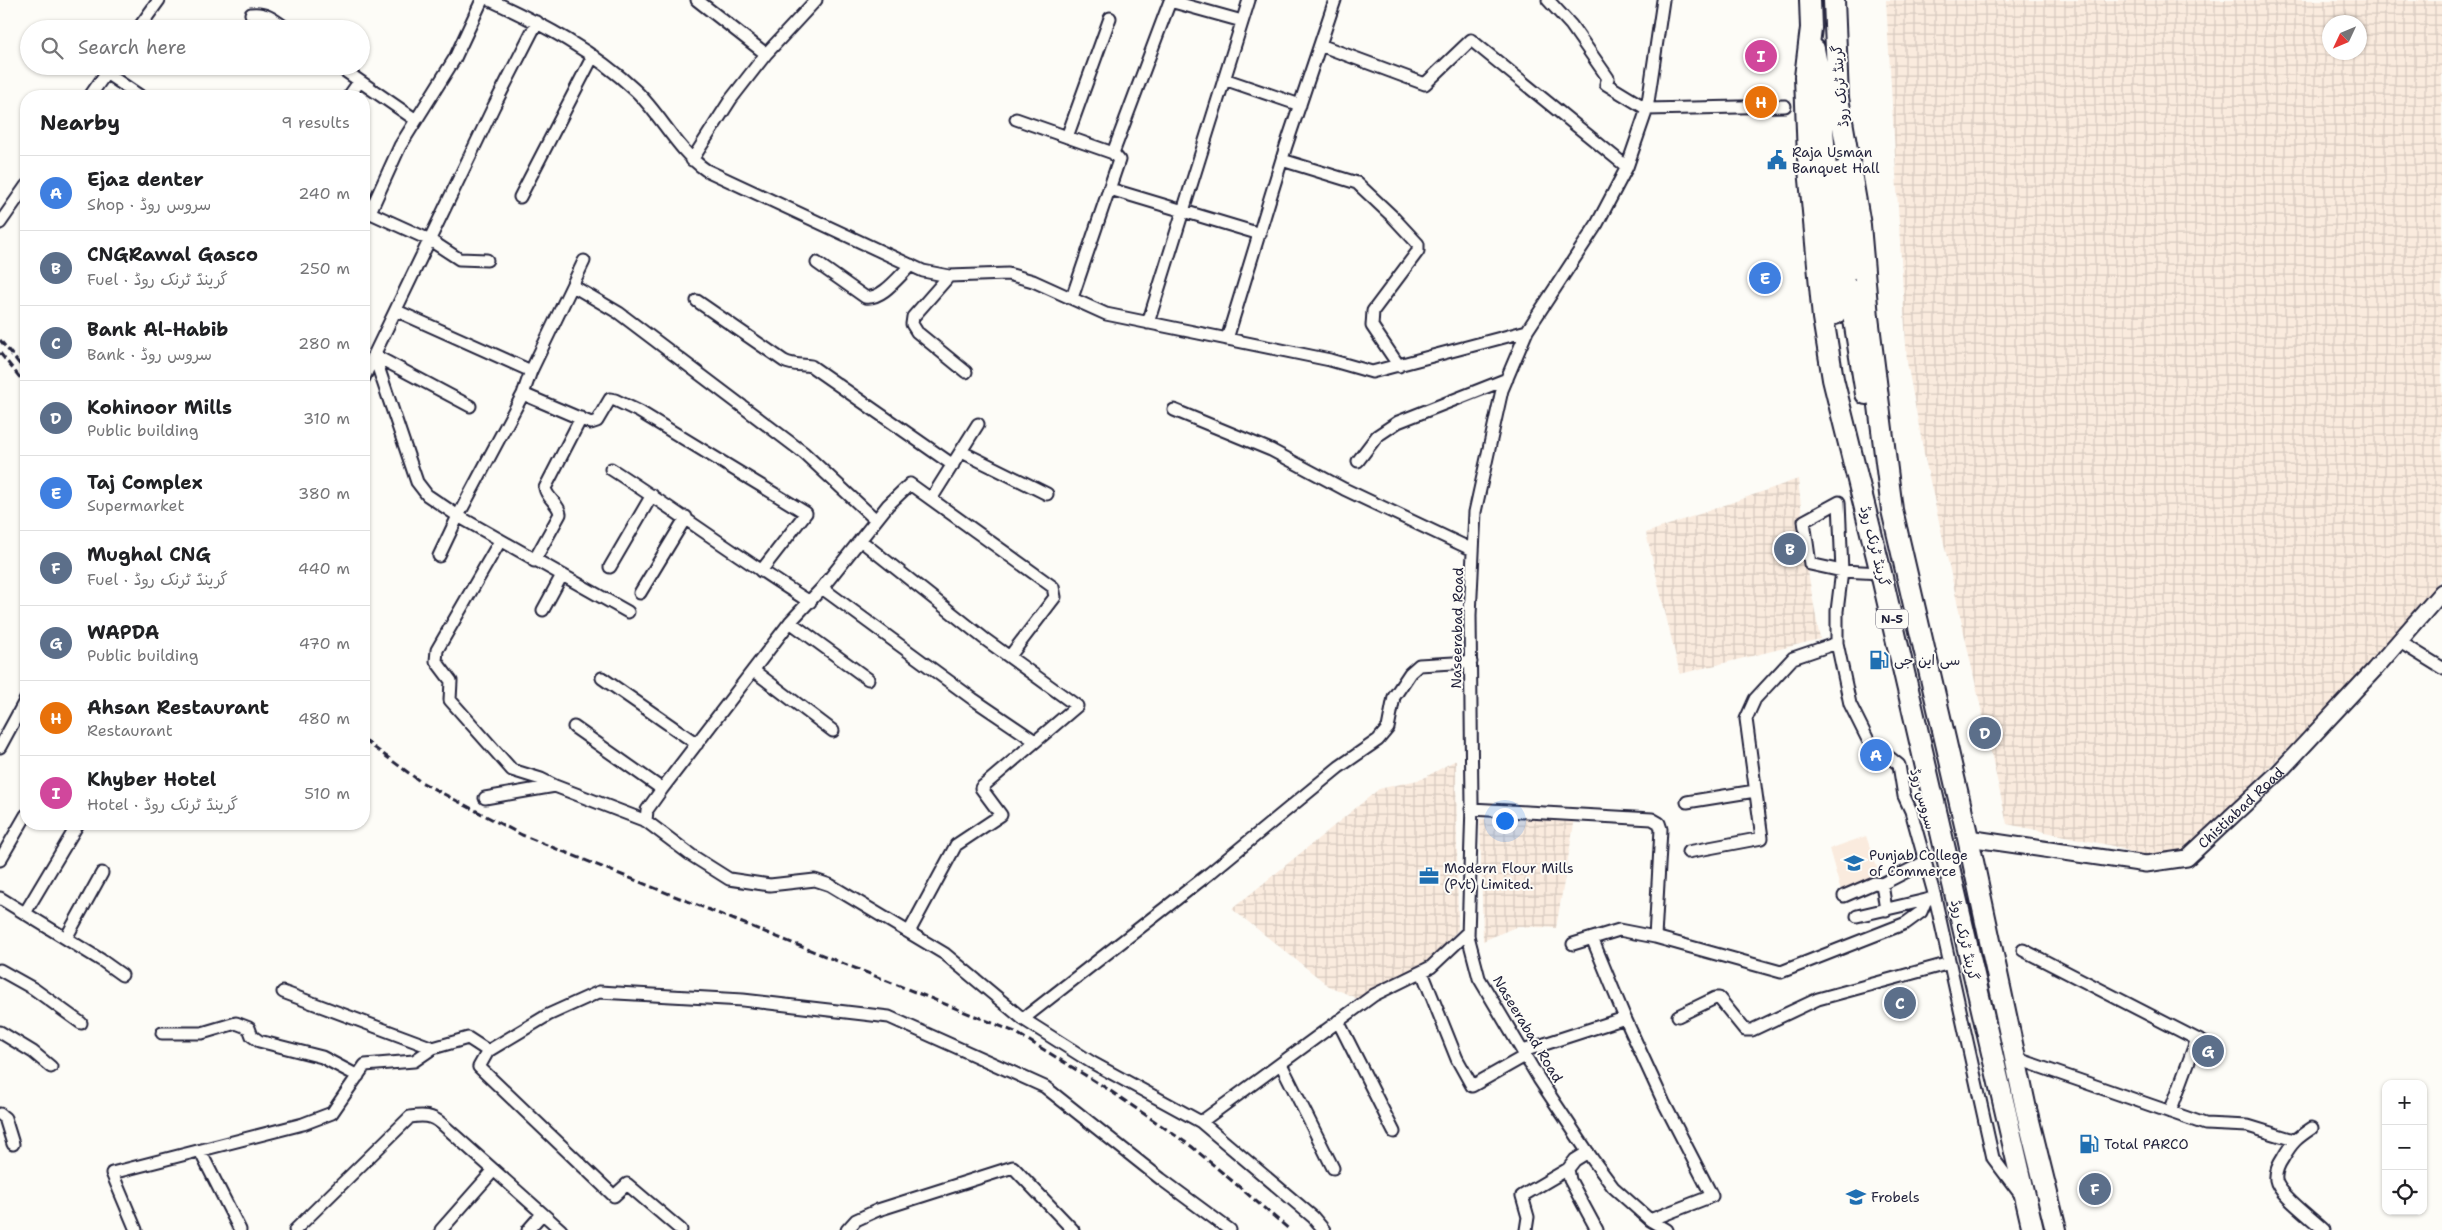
<!DOCTYPE html>
<html lang="en">
<head>
<meta charset="utf-8">
<style>
	:root { --surface:#fff; --page:#f6f6f6; --text:#202124; --muted:#757577; --line:#e0e0e0; --accent:#2563eb }
	body { margin:0; font-family:"Shantell Sans","Playpen Sans Arabic",sans-serif; background:var(--page); color:var(--text) }
	.controls { position:absolute; right:15px; bottom:15px; display:grid; overflow:hidden; border-radius:10px; box-shadow:0 1px 4px #0004 }
	.controls button { width:45px; height:45px; display:grid; place-items:center; padding:0; border:0; border-bottom:1px solid var(--line); background:var(--surface); color:var(--text); font:25px sans-serif }
	.compass { position:absolute; left:2322px; top:15px; width:45px; height:45px; border-radius:50%; background:var(--surface); box-shadow:0 1px 4px #0004; rotate:226deg }
	.you { position:absolute; left:1504px; top:820px; width:18px; height:18px; margin:-12px; border:4px solid #fff; border-radius:50%; background:#1a73e8; box-shadow:0 0 0 8px #1a73e833 }
	.badge { display:grid; place-items:center; width:32px; height:32px; border-radius:50%; background:var(--accent); color:#fff; font-size:16px; font-weight:700 }
	.pin { position:absolute; translate:-50% -50%; border:2px solid #fff; box-shadow:0 1px 5px #0006 }
	.list { margin:0; padding:0; list-style:none }
	h2 { display:flex; justify-content:space-between; align-items:center; height:65px; margin:0; padding:0 20px; font-size:21px }
	h2 small { font-size:16px; font-weight:400; color:var(--muted) }
	.list li { display:grid; grid-template-columns:32px 1fr auto; gap:15px; align-items:center; box-sizing:border-box; height:75px; padding:0 20px; border-top:1px solid var(--line) }
	.list b { display:block; font-size:19px; white-space:nowrap }
	.list p { margin:0; font-size:16px; white-space:nowrap; color:var(--muted) }
	.list em { font-size:16px; font-style:normal; color:var(--muted) }
	.icon { flex:none; width:28px; height:28px; fill:none; stroke:currentColor; stroke-width:2; stroke-linecap:round; stroke-linejoin:round }
	.map { position:relative; flex:none; width:2442px; height:1230px; overflow:hidden }
	.search { position:absolute; background:var(--surface); box-shadow:0 1px 4px #0004; left:20px; top:20px; width:350px; height:55px; display:flex; align-items:center; gap:12px; box-sizing:border-box; padding:0 18px; border-radius:28px; color:var(--muted); font-size:19px }
	.panel { position:absolute; background:var(--surface); box-shadow:0 1px 4px #0004; left:20px; top:90px; width:350px; height:740px; border-radius:20px }
	.map>svg:first-child { display:block }
</style>
</head>
<body>
<div class="map">
<svg width="2442" height="1230" viewBox="0 0 2442 1230">
	<defs>
		<pattern id="industrial-grid" width="8" height="8" patternUnits="userSpaceOnUse" patternTransform="scale(1.25)"><rect width="8" height="8" fill="#faebde"/><path d="M0 4h8M4 0v8" fill="none" stroke="#d6c9bf"/></pattern>
	</defs>
	<rect width="100%" height="100%" fill="#fdfcf7"/>
	<filter id="ink" filterUnits="userSpaceOnUse"><feTurbulence type="fractalNoise" baseFrequency=".02" numOctaves="2"/><feDisplacementMap in="SourceGraphic" scale="10" xChannelSelector="R" yChannelSelector="G"/><feConvolveMatrix kernelMatrix="1 2 1 2 8 2 1 2 1" color-interpolation-filters="sRGB"/></filter>
	<g filter="url(#ink)">
		<path fill="#faebde" d="M1866,836L1880,876L1841,891L1829,849Z"/>
		<path fill="url(#industrial-grid)" fill-rule="evenodd" d="M1886,0H2442V578L2376,660L2183,854L2140,855L2113,846L2007,824L1925,459L1907,362ZM2330,22H2360V52H2330Z
			M1798,479L1809,578L1820,639L1680,674L1646,533Z
			M1456,760L1458,930L1428,962L1358,999L1329,986L1232,909L1379,789L1422,779Z
			M1575,818L1556,928L1518,926L1483,941L1480,819Z"/>
		<g fill="none" stroke-linecap="round" stroke-linejoin="round">
			<defs>
				<path id="street" d="M490,0C542,24 594,51 636,91C661,115 677,150 706,170L923,271L949,276L1008,274L1033,281L1106,314L1330,360L1372,372L1527,331
					M697,0L766,54
					M1548,0L1571,25L1608,78L1606,84L1647,109L1785,106
					M1663,0L1647,109L1627,167L1597,224L1527,331L1502,390L1475,512L1470,615L1472,804L1468,936L1479,978L1539,1079L1593,1160L1613,1187L1650,1220L1667,1230
					M251,14C266,12 275,20 287,29
					M537,22L494,106L374,355L417,482L427,495L458,516L628,612
					M138,29L159,0
					M1320,45L1425,84L1471,40L1627,167
					M338,66L416,120
					M106,73L140,96
					M1224,79L1300,105
					M90,96L111,66
					M349,96L359,82
					M1016,119L1113,153L1119,160L1072,298
					M1067,137L1110,18
					M1113,153L1170,1L1242,21
					M692,160L731,99L766,54L816,0
					M1282,160L1357,183L1392,216L1418,244V251L1373,311L1372,326L1399,366
					M1110,189L1260,234
					M520,197L593,56
					M364,210L430,240L459,259L487,260
					M370,212L400,146L455,58L482,0
					M0,223L26,186
					M817,263L865,297C882,300 899,276 911,265
					M949,276L913,317L912,324L917,332L966,372
					M573,286L619,313L804,453L876,520
					M697,301L784,361C794,366 801,364 811,366L953,465
					M397,311L531,371
					M1148,323L1249,0
					M1227,339L1286,146L1335,0
					M364,378L374,355L470,406
					M523,394L591,423L597,421L610,399L615,400L640,412L806,513L761,571
					M1174,410L1271,450L1344,489L1473,550
					M962,452L1047,494
					M1358,461L1377,436L1398,422L1507,379
					M611,469C678,512 742,560 810,602
					M931,499L978,424
					M860,540L986,640L1077,706L981,788L1001,815L956,845L909,932
					M500,541L437,650L436,661L451,681L450,700L512,770L541,779L555,786
					M439,556L458,516L523,394L531,371L584,261
					M534,561L560,514C559,503 547,499 545,488L581,418
					M610,567L652,495
					M1881,573L1842,571L1810,564L1804,521L1839,502L1842,571L1837,611V643L1850,704L1868,740L1899,765L1904,796L1911,811L1935,897L1993,1158L2020,1194
					M822,588L973,699L1035,741
					M640,593L686,517
					M543,610L562,575
					M790,622L868,679
					M2400,642L2442,668
					M754,671L833,731
					M602,678L697,744
					M574,727L662,789
					M0,747L26,699
					M485,798L555,786L646,821L691,855L729,879L770,885L815,880L830,885L945,954L1023,1019L1091,1062L1201,1122L1313,1217L1324,1230
					M1687,802L1755,791
					M1471,809L1652,819L1659,823L1661,829L1655,937
					M646,821L647,810L662,789L790,622L822,588L888,505L910,484L1053,587L1055,597L1010,656
					M1688,852L1762,838L1746,719L1755,699L1793,658L1837,643
					M0,860L26,815
					M1882,884L1886,910
					M1844,896L1874,883L1882,884L1925,862
					M0,898L101,960L122,975
					M25,913L78,824
					M1857,916L1926,900
					M66,938L102,873
					M1592,938L1625,1018L1664,1103L1712,1196L1650,1220
					M1573,944L1619,930L1655,937L1781,972L1906,923L1921,912L1926,900L1935,897
					M2023,950L2216,1049
					M0,970L34,989L81,1023
					M1422,972L1457,1059L1472,1086L1525,1056
					M283,992L433,1048
					M1678,1016L1715,998H1719L1745,1030H1752L1818,999L1950,963
					M1023,1019L1210,873L1339,767L1378,740L1388,728L1394,697L1410,673L1419,665L1471,662
					M1338,1021L1394,1132
					M0,1032L33,1052L51,1067
					M162,1033H202L236,1023L249,1028L252,1036L259,1041L322,1057L358,1076
					M488,1051L479,1067L614,1196L627,1184L681,1230
					M1523,1051L1625,1018
					M2015,1058L2205,1124L2248,1126L2294,1140
					M1281,1064L1333,1168
					M2170,1112L2197,1039
					M0,1114L5,1118L13,1144
					M1201,1122L1374,995L1431,967L1468,932
					M2312,1128C2297,1138 2292,1142 2283,1158C2279,1164 2275,1172 2276,1180C2278,1194 2313,1219 2324,1230
					M200,1151L240,1230
					M1588,1152L1575,1160L1568,1169L1570,1180L1597,1230
					M136,1230L112,1173L303,1124L332,1113L365,1065L414,1061L433,1048L468,1038L488,1051L548,1015L599,992L743,1000L889,1017L1045,1087L1161,1179L1230,1230
					M295,1230L410,1117C423,1115 432,1115 442,1124L561,1230
					M441,1230L494,1170
					M528,1230L542,1214
					M847,1230L856,1220L878,1210L1013,1167L1073,1230
					M1526,1230L1528,1217L1522,1196L1568,1169"/>
				<g id="secondary">
					<path id="s1" d="M1968,838L2146,864L2187,858L2278,773L2374,670L2442,592"/>
				</g>
				<path id="highway" d="M1810,0L1811,28L1805,77L1808,158L1823,318L1833,379L1881,573L2033,1230
					M1834,0L1838,98L1860,225L1868,317L1892,510L1968,838L2026,1109L2056,1230
					M1814,49L1819,75L1831,238V272L1839,277L1847,271L1840,172
					M1835,314L1833,290L1837,285H1845L1849,289L1866,394"/>
			</defs>
			<use href="#street" stroke="#22223b" stroke-width="15"/>
			<use href="#secondary" stroke="#22223b" stroke-width="19"/>
			<use href="#highway" stroke="#22223b" stroke-width="24"/>
			<use href="#street" stroke="#fdfcf7" stroke-width="11"/>
			<use href="#secondary" stroke="#fdfcf7" stroke-width="15"/>
			<use href="#highway" stroke="#fdfcf7" stroke-width="20"/>
			<path stroke="#22223b" stroke-width="3" stroke-dasharray="8 4" stroke-linecap="butt" d="M0,340L26,372
				M0,353L26,385
				M364,740L421,782L522,835L1015,1032L1106,1088L1191,1146L1290,1230"/>
		</g>
	</g>
	<defs>
		<symbol id="civic-bare" viewBox="-9 -9 18 18"><path d="M-.6-6.5H3V-4.5H.6V-3L4-1V1h2V6H-6V1h2V-1L-.6-3ZM-1.2 2.5V6h2.4V2.5Z" fill="#1f6fb2" stroke="#fdfcf7" stroke-width="2.5" paint-order="stroke"/></symbol>
		<symbol id="fuel-bare" viewBox="-9 -9 18 18"><path d="M-5.5-6h7V0h2V4h1.3V-2.5L3-4.5l.8-.8L6-3V5H2.5V1h-1V6h-7ZM-4.2-4.7v3.2H.2V-4.7Z" fill="#1f6fb2" stroke="#fdfcf7" stroke-width="2.5" paint-order="stroke"/></symbol>
		<symbol id="university-bare" viewBox="-9 -9 18 18"><path d="M0-5L7-2L0 1L-7-2ZM-4 1L0 2.5L4 1V4Q0 6-4 4Z" fill="#1f6fb2" stroke="#fdfcf7" stroke-width="2.5" paint-order="stroke"/></symbol>
		<symbol id="office-bare" viewBox="-9 -9 18 18"><path d="M-6-3h4V-5.5h4V-3h4V5H-6ZM-1-4.5V-3h2v-1.5ZM-6 0V1H6V0Z" fill="#1f6fb2" stroke="#fdfcf7" stroke-width="2.5" paint-order="stroke"/></symbol>
		<symbol id="school-bare" viewBox="-9 -9 18 18"><path d="M0-5L7-2L0 1L-7-2ZM-4 1L0 2.5L4 1V4Q0 6-4 4Z" fill="#1f6fb2" stroke="#fdfcf7" stroke-width="2.5" paint-order="stroke"/></symbol>
	</defs>
	<g fill-rule="evenodd">
		<use href="#civic-bare" x="1763" y="146" width="28" height="28"/>
		<use href="#fuel-bare" x="1865" y="646" width="28" height="28"/>
		<use href="#university-bare" x="1840" y="849" width="28" height="28"/>
		<use href="#office-bare" x="1415" y="862" width="28" height="28"/>
		<use href="#fuel-bare" x="2075" y="1130" width="28" height="28"/>
		<use href="#school-bare" x="1842" y="1183" width="28" height="28"/>
	</g>
	<g text-anchor="middle" dominant-baseline="central" stroke-width="4" stroke-linejoin="round" paint-order="stroke">
		<rect fill="#fdfcf7" stroke="#646373" stroke-width="1" x="1876" y="609.5" width="32" height="19" rx="4"/>
		<g font-size="12" font-weight="bold" fill="#22223b">
			<text x="1892" y="619">N-5</text>
		</g>
		<g font-size="14" fill="#22223b" stroke="#fdfcf7">
			<text transform="translate(1840 86) rotate(-95)">گرینڈ ٹرنک روڈ</text>
			<text transform="translate(1875 546) rotate(76)">گرینڈ ٹرنک روڈ</text>
			<text transform="translate(1457 628) rotate(-89)">Naseerabad Road</text>
			<text transform="translate(1923 799) rotate(75)">سروس روڈ</text>
			<text stroke="none"><textPath href="#s1" startOffset="295">Chistiabad Road</textPath></text>
			<text transform="translate(1965 940) rotate(77)">گرینڈ ٹرنک روڈ</text>
			<text transform="translate(1528 1029) rotate(59)">Naseerabad Road</text>
		</g>
		<g font-size="14" fill="#22223b" stroke="#fdfcf7" text-anchor="start">
			<text x="1792" y="152">Raja Usman<tspan x="1792" dy="16">Banquet Hall</tspan></text>
			<text x="1894" y="660">سی این جی</text>
			<text x="1869" y="855">Punjab College<tspan x="1869" dy="16">of Commerce</tspan></text>
			<text x="1444" y="868">Modern Flour Mills<tspan x="1444" dy="16">(Pvt) Limited.</tspan></text>
			<text x="2104" y="1144">Total PARCO</text>
			<text x="1871" y="1197">Frobels</text>
		</g>
	</g>
</svg>
<div class="controls">
<button>+</button>
<button>−</button>
<button><svg class="icon" aria-label="locate" viewBox="0 0 24 24"><circle cx="12" cy="12" r="6"/><path d="M12 2v4M12 18v4M2 12h4M18 12h4"/></svg></button>
</div>
<svg class="compass" viewBox="-18 -18 36 36"><path d="M0-13l5 13h-10z" fill="#e53935"/><path d="M0 13l5-13h-10z" fill="#757577"/></svg>
<div class="you"></div>
<div class="pin badge" style="left:1876px;top:755px;background:#3f7fe0">A</div>
<div class="pin badge" style="left:1790px;top:549px;background:#5c6f8a">B</div>
<div class="pin badge" style="left:1900px;top:1003px;background:#5c6f8a">C</div>
<div class="pin badge" style="left:1985px;top:733px;background:#5c6f8a">D</div>
<div class="pin badge" style="left:1765px;top:278px;background:#3f7fe0">E</div>
<div class="pin badge" style="left:2095px;top:1189px;background:#5c6f8a">F</div>
<div class="pin badge" style="left:2208px;top:1051px;background:#5c6f8a">G</div>
<div class="pin badge" style="left:1761px;top:102px;background:#e8710a">H</div>
<div class="pin badge" style="left:1761px;top:56px;background:#d1479c">I</div>
<div class="search"><svg class="icon" aria-label="search" viewBox="0 0 24 24"><circle cx="10" cy="10" r="6"/><path d="M15 15l6 6"/></svg>Search here</div>
<section class="panel">
<h2>Nearby<small>9 results</small></h2>
<ul class="list">
<li><span class="badge" style="background:#3f7fe0">A</span><div><b>Ejaz denter</b><p>Shop · سروس روڈ</p></div><em>240 m</em></li>
<li><span class="badge" style="background:#5c6f8a">B</span><div><b>CNGRawal Gasco</b><p>Fuel · گرینڈ ٹرنک روڈ</p></div><em>250 m</em></li>
<li><span class="badge" style="background:#5c6f8a">C</span><div><b>Bank Al-Habib</b><p>Bank · سروس روڈ</p></div><em>280 m</em></li>
<li><span class="badge" style="background:#5c6f8a">D</span><div><b>Kohinoor Mills</b><p>Public building</p></div><em>310 m</em></li>
<li><span class="badge" style="background:#3f7fe0">E</span><div><b>Taj Complex</b><p>Supermarket</p></div><em>380 m</em></li>
<li><span class="badge" style="background:#5c6f8a">F</span><div><b>Mughal CNG</b><p>Fuel · گرینڈ ٹرنک روڈ</p></div><em>440 m</em></li>
<li><span class="badge" style="background:#5c6f8a">G</span><div><b>WAPDA</b><p>Public building</p></div><em>470 m</em></li>
<li><span class="badge" style="background:#e8710a">H</span><div><b>Ahsan Restaurant</b><p>Restaurant</p></div><em>480 m</em></li>
<li><span class="badge" style="background:#d1479c">I</span><div><b>Khyber Hotel</b><p>Hotel · گرینڈ ٹرنک روڈ</p></div><em>510 m</em></li>
</ul>
</section>
</div>
</body>
</html>
